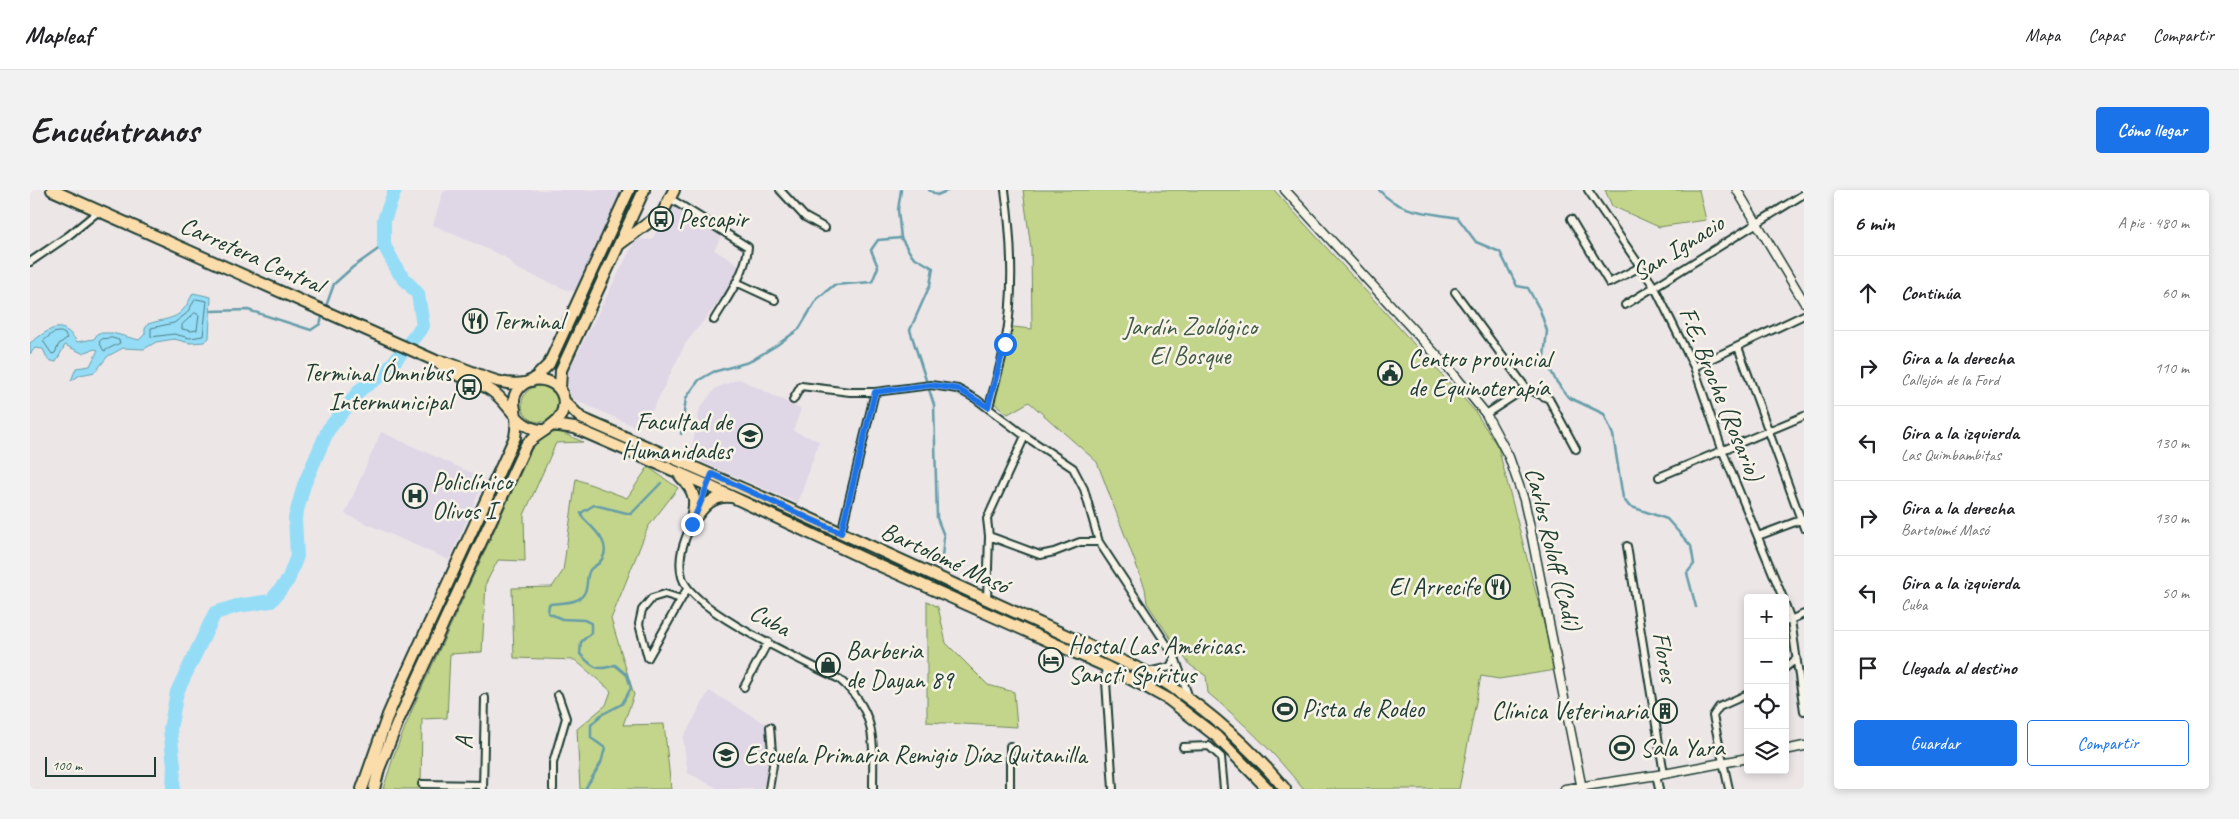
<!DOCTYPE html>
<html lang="es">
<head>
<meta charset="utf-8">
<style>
	:root { --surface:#fff; --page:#f2f2f2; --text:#202124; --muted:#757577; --line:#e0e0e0; --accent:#1a73e8 }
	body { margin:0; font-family:Caveat,sans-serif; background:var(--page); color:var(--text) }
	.controls { position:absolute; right:15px; bottom:15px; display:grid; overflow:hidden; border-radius:5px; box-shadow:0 2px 8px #0003 }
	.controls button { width:45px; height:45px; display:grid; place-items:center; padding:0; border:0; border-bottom:1px solid var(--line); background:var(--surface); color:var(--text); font:25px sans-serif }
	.scale { position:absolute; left:15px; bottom:12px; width:111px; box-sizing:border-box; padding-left:5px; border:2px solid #1f3d34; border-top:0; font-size:14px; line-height:18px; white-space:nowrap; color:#1f3d34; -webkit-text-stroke:4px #f7f3e8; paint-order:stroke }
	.stop { position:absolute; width:15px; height:15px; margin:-11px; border:4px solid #1a73e8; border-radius:50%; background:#fff }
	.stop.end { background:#1a73e8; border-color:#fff; box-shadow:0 1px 5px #0008 }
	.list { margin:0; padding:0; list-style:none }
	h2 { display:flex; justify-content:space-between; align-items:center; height:65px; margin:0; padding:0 20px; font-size:21px }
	h2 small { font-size:16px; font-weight:400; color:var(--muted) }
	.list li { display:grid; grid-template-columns:32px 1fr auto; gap:15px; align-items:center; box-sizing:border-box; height:75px; padding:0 20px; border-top:1px solid var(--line) }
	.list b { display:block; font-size:19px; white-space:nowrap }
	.list p { margin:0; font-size:16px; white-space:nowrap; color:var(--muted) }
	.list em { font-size:16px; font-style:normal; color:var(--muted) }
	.actions { display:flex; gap:10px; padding:15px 20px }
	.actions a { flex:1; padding:11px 0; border:1px solid var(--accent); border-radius:5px; text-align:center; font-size:18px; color:var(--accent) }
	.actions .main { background:var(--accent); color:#fff }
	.icon { flex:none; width:28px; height:28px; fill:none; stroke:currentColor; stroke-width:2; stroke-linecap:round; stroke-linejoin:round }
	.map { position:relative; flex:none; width:1774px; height:599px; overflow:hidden; border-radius:5px }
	header { display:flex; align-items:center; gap:30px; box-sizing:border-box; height:70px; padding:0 25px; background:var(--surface); border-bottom:1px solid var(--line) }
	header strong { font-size:24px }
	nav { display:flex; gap:28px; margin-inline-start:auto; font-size:18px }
	.intro { display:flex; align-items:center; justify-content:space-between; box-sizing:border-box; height:120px; padding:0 30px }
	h1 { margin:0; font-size:35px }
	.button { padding:12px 22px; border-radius:5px; background:var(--accent); color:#fff; font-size:18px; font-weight:700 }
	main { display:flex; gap:30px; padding:0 30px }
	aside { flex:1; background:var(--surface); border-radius:5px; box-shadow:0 2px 8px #0003 }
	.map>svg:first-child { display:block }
</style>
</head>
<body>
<header>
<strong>Mapleaf</strong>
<nav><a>Mapa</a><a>Capas</a><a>Compartir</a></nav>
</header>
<div class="intro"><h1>Encuéntranos</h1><a class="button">Cómo llegar</a></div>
<main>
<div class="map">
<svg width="1774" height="599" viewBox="0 0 1774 599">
	<rect width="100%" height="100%" fill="#ece6e7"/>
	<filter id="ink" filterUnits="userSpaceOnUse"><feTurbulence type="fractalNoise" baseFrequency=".02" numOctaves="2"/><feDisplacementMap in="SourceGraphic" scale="10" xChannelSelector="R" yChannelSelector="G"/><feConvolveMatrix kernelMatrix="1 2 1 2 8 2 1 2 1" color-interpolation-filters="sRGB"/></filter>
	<g filter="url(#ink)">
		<path fill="#dfd6e6" d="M417,0H592L545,101L537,100L486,78L475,67L403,35L413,2Z
			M641,15L692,45L684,60L709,75L698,100L655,154L619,227L604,236L541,208L536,186L606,49L622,50Z
			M709,189L771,219L763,241L789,251L768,313L660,267L670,218L686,198Z
			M351,242L455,289L419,370L315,324Z
			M679,501L736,534L737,590L731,599H689L658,583L653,548Z"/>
		<path fill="#c3d58a" stroke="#71895f" d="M993,0H1244L1444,220L1468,257L1526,480L1469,489L1451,486L1429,599H1273C1245,563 1213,532 1178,503L1176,486L1160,475L1143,452L1117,413L1115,398L1067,272L999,212L978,224L964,213L983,137L1002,139L1001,58Z
			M1575,0H1669L1676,30L1629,37L1582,16Z
			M492 214a18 18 0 1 1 36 0a18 18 0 1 1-36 0Z
			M530,242L553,252L526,253L494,325L495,371L468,370L456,393L452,462L420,464L417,528L392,529L391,599H353L364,565L385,513L504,254L521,243Z
			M618,277L648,298L618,337L581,429L604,505L593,535L634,534L641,599H550L547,539L576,515L581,501L545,470L484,468L482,398L522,397L533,381L546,289L597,308Z
			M897,411L908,417L916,453L958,495L984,502L987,537L897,532Z"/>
		<path fill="#95ddf7" stroke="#669da9" d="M163,103L181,107L179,148L174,152L160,153L144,149L126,152L114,159L93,158L78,166L65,182L50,185L41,191L46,178L60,176L68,160L65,159L52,163L35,155L26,172L18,170L13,159L5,158L0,164V153C19,140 31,127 47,152L64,149L68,143H82L109,150L115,144V139L118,134C144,126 150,131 163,103Z"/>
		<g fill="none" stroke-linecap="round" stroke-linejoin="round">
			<path stroke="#4e7d82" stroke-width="1" d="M166,109L177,111L173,146L160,148L144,144L121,147V138L144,133L156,124Z
				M165,123L169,125L167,140L161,141L152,139V135Z
				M31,142L35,144L37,148L29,154L25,163L22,164L13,151L23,143Z
				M82,148L89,150L90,153L74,161L69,152L72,149Z"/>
			<path stroke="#669da9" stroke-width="2.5" d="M899,0L907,5L919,0
				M1349,0C1370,24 1400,22 1428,28L1446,52L1470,62L1487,96L1498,98L1510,120L1517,141L1514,167L1526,191L1538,207L1574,224L1583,245L1593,308L1599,316L1637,329L1661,356L1664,374L1657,383L1666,417
				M871,48L882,66L903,78L900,95L880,140L904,215L907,328L914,346L912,367
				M295,119L304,94L323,77L354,55
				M182,121L218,120L281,140L290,134L293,124
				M651,244L656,208L669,190L683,182L719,172L747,155L769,139L787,109L804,95L842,92L848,77L841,60L848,50L871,48L868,20L871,0
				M555,599L571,573L575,558L561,548V535L571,525L592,514L601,498L597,485L585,475C566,482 563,477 550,464L551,452L561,443V433L554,430L532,429L518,423L519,414C532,412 552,415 556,399C558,392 556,387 560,380C562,377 566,376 569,373C585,356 564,339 553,328L551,323L564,315L601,324L631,293"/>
			<path stroke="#95ddf7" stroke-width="14" d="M143,599L144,576L140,539L147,502L185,423L207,416L241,411L258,390L267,366L265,328L274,295L298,240L331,199L355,183L393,136L388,104L369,83L354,55V30L365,0"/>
			<defs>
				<path id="minor" d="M750,0L775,27L795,38
					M1558,0L1625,98L1664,177L1693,262L1753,408
					M641,9L718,57C716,83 697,108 684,130
					M1541,29L1579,93L1610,77
					M0,72L38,46L69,21
					M706,92L745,110
					M1425,102L1496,198
					M1595,115L1774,4
					M1708,157L1774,338
					M1664,177L1774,125
					M763,210L771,196L820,202H845L901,195L928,199L946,209L995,246L1043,278L1054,299L1069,352L1145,467L1159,508
					M959,217C964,196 971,175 975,154C985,103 982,51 975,0
					M1456,224L1496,198L1519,209L1546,259
					M1629,287L1774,226
					M667,321L678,293
					M662,332C654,351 647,367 652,387C661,421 776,472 809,489C848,522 843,553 843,599
					M811,343L845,202
					M959,346L1010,365L1024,362L1050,352H1069
					M1728,346L1773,329
					M1597,356L1634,584
					M957,410L959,346L957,329L995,246
					M1755,414L1761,430L1774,521
					M1755,432L1774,424
					M618,468L609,434L612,420L622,408L635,404L651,409
					M618,468L657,399
					M1075,476L1083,599
					M1755,478L1765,470
					M1118,482L1140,477L1145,467
					M714,497L738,452
					M1153,557L1179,556L1191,567L1194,599
					M1626,585L1629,599
					M392,594L453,595
					M453,599L455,508
					M523,599V573L536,528L528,505
					M739,599L743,575L740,537
					M980,599V556
					M1699,599L1683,526L1689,517L1718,504"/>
				<path id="tertiary" d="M1255,0L1421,181L1456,224L1479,267L1494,310L1500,337L1552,599
					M1707,0L1774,112
					M1755,560L1774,556
					M1535,599L1634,584L1718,568"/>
				<path id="primary" d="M534,211L551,228L757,318L1123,485C1174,516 1217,554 1255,599
					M522,235L545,238L677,295L837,370L1075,476L1118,498L1138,509L1186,546L1238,599
					M650,286C667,303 666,311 661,334
					M663,331C673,317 682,305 701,307"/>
				<path id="trunk" d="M22,0L404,170C411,174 417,179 424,183C436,189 451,193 462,201C481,214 487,239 512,240
					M590,54L633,22L644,0
					M410,171C439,177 465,198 495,193
					M502,191L519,174L599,0
					M530,199L531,180L614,0
					M332,599L358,525L372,493L485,247C486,241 487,234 486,228C486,220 482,213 485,205C497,176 546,191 531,225C525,237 505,244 496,255L369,529L349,579L344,599"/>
			</defs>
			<use href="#minor" stroke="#1f3d34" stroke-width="10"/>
			<use href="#tertiary" stroke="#1f3d34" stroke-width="11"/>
			<use href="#primary" stroke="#1f3d34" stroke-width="14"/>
			<use href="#trunk" stroke="#1f3d34" stroke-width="14"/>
			<use href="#minor" stroke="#f7f3e8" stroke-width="6"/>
			<use href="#tertiary" stroke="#f7f3e8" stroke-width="8"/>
			<use href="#primary" stroke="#fbddab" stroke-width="10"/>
			<use href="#trunk" stroke="#fbddab" stroke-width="10"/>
		</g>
	</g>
	<g fill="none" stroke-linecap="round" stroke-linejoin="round" filter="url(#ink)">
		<path stroke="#1a73e8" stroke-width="6" d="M662,334L682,284L811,343L845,202L901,195L928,199L958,217L975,154"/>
	</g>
	<defs>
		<symbol id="bus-ring" viewBox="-11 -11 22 22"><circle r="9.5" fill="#f7f3e8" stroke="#1f3d34" stroke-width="1.5"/><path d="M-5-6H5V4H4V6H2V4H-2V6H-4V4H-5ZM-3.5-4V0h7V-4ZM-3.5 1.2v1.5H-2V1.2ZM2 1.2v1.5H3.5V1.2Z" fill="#1f3d34"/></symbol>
		<symbol id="restaurant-ring" viewBox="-11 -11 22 22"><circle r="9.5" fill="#f7f3e8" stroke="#1f3d34" stroke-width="1.5"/><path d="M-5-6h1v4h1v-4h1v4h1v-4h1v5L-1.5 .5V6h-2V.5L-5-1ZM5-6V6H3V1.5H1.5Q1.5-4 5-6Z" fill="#1f3d34"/></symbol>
		<symbol id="civic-ring" viewBox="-11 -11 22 22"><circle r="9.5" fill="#f7f3e8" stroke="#1f3d34" stroke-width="1.5"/><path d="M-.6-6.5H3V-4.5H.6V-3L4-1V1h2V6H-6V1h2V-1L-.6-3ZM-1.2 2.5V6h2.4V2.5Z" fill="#1f3d34"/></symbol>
		<symbol id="university-ring" viewBox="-11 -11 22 22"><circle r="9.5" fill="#f7f3e8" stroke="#1f3d34" stroke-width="1.5"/><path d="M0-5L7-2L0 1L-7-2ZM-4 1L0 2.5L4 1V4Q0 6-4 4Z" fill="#1f3d34"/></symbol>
		<symbol id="hospital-ring" viewBox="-11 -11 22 22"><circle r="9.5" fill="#f7f3e8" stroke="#1f3d34" stroke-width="1.5"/><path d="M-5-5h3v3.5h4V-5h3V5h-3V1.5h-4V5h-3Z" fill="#1f3d34"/></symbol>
		<symbol id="hotel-ring" viewBox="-11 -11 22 22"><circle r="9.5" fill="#f7f3e8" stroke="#1f3d34" stroke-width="1.5"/><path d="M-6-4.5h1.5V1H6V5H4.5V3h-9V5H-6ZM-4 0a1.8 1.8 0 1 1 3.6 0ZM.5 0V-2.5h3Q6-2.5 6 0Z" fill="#1f3d34"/></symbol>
		<symbol id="shop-ring" viewBox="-11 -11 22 22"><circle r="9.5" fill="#f7f3e8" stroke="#1f3d34" stroke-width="1.5"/><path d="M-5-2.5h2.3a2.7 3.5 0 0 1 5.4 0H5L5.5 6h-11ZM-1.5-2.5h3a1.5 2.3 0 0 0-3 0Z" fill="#1f3d34"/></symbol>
		<symbol id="stadium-ring" viewBox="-11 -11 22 22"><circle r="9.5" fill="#f7f3e8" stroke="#1f3d34" stroke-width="1.5"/><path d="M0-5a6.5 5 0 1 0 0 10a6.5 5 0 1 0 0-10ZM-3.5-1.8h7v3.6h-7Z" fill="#1f3d34"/></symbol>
		<symbol id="building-ring" viewBox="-11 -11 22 22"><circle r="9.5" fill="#f7f3e8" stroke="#1f3d34" stroke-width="1.5"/><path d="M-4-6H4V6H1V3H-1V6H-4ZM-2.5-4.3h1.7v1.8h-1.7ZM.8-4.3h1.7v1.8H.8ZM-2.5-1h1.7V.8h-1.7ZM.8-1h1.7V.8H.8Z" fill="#1f3d34"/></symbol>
		<symbol id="school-ring" viewBox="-11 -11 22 22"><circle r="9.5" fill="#f7f3e8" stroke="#1f3d34" stroke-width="1.5"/><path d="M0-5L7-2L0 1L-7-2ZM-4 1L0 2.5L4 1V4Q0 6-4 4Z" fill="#1f3d34"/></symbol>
	</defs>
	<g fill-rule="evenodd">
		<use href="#bus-ring" x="617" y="15" width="28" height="28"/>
		<use href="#restaurant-ring" x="431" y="117" width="28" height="28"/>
		<use href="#civic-ring" x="1346" y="169" width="28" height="28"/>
		<use href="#bus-ring" x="425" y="183" width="28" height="28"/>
		<use href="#university-ring" x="706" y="232" width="28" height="28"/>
		<use href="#hospital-ring" x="371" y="292" width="28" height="28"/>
		<use href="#restaurant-ring" x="1454" y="383" width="28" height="28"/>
		<use href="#hotel-ring" x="1007" y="456" width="28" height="28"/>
		<use href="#shop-ring" x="784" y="461" width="28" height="28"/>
		<use href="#stadium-ring" x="1241" y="505" width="28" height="28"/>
		<use href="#building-ring" x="1621" y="507" width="28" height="28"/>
		<use href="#stadium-ring" x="1578" y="544" width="28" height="28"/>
		<use href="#school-ring" x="682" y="551" width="28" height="28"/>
	</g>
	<g text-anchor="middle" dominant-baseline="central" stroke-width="5" stroke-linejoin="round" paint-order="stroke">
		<g font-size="25" fill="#1f3d34" stroke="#f7f3e8" text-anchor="start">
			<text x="648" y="29">Pescapir</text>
			<text x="462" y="131">Terminal</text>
			<text x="1378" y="169">Centro provincial<tspan x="1378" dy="29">de Equinoterapía</tspan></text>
			<text x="422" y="183" text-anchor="end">Terminal Ómnibus<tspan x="422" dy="29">Intermunicipal</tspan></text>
			<text x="702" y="232" text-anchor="end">Facultad de<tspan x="702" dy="29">Humanidades</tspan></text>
			<text x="402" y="292">Policlínico<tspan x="402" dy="29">Olivos I</tspan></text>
			<text x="1450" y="397" text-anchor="end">El Arrecife</text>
			<text x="1038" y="456">Hostal Las Américas.<tspan x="1038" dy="29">Sancti Spíritus</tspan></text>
			<text x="816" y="461">Barberia<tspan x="816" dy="29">de Dayan 89</tspan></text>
			<text x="1272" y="519">Pista de Rodeo</text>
			<text x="1618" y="521" text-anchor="end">Clínica Veterinaria</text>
			<text x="1610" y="558">Sala Yara</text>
			<text x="714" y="565">Escuela Primaria Remigio Díaz Quitanilla</text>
		</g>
		<g font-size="25" fill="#1f3d34" stroke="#f7f3e8">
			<text transform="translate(1648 58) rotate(-32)">San Ignacio</text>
			<text transform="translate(222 65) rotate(24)">Carretera Central</text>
			<text transform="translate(1691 204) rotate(68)">F.E. Broche (Rosario)</text>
			<text transform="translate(1523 359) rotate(76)">Carlos Roloff (Cadí)</text>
			<text transform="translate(915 368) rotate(25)">Bartolomé Masó</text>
			<text transform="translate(740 430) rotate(29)">Cuba</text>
			<text transform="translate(1635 467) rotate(80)">Flores</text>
			<text transform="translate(434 553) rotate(-89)">A</text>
		</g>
		<g font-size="25" fill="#405b45" stroke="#f7f3e8">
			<text x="1160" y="137">Jardín Zoológico<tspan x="1160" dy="29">El Bosque</tspan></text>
		</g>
	</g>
</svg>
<div class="controls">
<button>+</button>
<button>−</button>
<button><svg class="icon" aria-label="locate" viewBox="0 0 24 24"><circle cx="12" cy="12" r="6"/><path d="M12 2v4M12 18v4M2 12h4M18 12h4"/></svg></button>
<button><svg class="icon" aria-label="layers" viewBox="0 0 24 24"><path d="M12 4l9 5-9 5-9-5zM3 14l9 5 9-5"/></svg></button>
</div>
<div class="scale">100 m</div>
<div class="stop" style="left:975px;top:154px"></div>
<div class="stop end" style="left:662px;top:334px"></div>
</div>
<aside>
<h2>6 min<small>A pie · 480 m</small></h2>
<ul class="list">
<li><svg class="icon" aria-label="ahead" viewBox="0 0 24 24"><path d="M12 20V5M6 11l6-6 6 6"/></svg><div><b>Continúa</b></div><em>60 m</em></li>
<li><svg class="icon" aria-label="right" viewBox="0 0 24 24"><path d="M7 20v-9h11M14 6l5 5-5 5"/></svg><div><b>Gira a la derecha</b><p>Callejón de la Ford</p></div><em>110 m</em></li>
<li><svg class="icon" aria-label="left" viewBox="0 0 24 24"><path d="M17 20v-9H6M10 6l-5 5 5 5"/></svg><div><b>Gira a la izquierda</b><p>Las Quimbambitas</p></div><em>130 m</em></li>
<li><svg class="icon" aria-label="right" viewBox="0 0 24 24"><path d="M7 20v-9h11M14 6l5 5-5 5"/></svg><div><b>Gira a la derecha</b><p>Bartolomé Masó</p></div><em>130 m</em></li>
<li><svg class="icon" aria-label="left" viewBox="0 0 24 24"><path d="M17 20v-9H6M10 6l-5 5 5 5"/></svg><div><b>Gira a la izquierda</b><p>Cuba</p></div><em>50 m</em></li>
<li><svg class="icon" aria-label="arrive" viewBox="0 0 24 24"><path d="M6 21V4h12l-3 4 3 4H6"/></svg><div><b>Llegada al destino</b></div></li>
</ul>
<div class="actions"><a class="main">Guardar</a><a>Compartir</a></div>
</aside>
</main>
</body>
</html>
